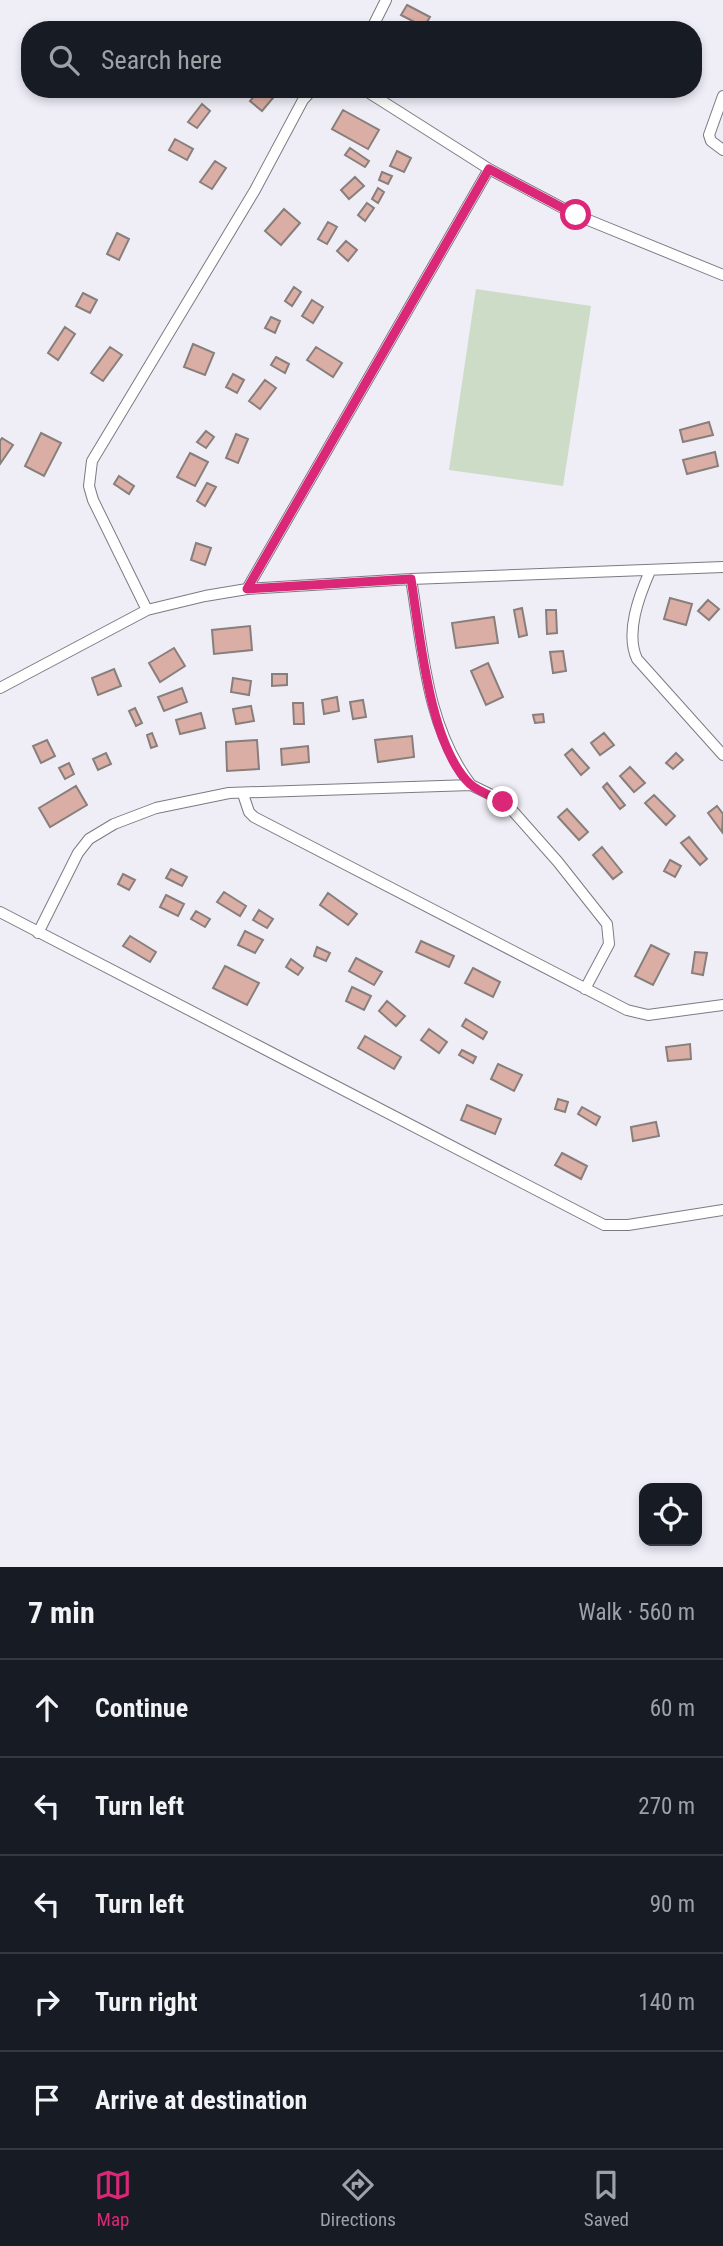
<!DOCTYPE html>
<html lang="en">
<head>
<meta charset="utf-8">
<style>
	:root { --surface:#171b24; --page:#242831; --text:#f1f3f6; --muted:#9ea1a6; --line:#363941; --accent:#db2777 }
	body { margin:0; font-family:"Roboto Condensed",sans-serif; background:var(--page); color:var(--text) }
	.controls { position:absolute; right:21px; bottom:21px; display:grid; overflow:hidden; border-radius:14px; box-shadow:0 4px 10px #0003 }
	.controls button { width:63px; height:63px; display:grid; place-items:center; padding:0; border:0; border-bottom:2px solid var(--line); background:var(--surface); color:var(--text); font:35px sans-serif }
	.stop { position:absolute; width:21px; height:21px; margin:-16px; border:5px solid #db2777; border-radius:50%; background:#fff }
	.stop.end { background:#db2777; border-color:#fff; box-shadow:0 2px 7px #0008 }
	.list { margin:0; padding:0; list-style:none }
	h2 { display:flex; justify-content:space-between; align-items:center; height:91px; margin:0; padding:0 28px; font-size:30px }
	h2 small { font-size:23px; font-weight:400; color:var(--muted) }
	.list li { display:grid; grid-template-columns:46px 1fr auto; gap:21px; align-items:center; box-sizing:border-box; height:98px; padding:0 28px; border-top:2px solid var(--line) }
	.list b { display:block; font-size:26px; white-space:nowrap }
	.list em { font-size:23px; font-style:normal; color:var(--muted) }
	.icon { flex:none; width:38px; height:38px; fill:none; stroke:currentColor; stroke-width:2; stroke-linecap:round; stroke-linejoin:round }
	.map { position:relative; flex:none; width:723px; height:1567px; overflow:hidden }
	.search { position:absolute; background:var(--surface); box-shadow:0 4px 10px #0003; left:21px; right:21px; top:21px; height:77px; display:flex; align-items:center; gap:18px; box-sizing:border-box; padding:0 24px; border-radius:28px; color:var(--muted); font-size:26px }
	.sheet { height:581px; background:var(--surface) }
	nav { display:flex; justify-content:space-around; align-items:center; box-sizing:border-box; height:98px; border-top:2px solid var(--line); background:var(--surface); font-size:19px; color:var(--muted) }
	nav a { display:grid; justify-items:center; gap:4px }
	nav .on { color:var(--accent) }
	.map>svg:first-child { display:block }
</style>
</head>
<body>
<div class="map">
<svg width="723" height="1567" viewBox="0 0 723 1567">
	<rect width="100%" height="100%" fill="#efeef7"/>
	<path fill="#ccdcc7" d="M476,289L591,306L563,486L449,470Z"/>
	<path fill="#daaea4" stroke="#887f7d" stroke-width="2" d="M407,5L430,17L424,27L401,15Z
		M260,89L278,92L262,111L250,101Z
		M202,104L210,111L197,128L188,122Z
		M343,110L379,130L368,149L332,129Z
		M175,139L193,149L187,160L169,150Z
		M350,148L369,161L365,167L345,155Z
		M397,151L411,158L404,172L390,166Z
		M215,161L226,168L212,189L200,182Z
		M382,172L392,176L388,184L379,180Z
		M355,177L364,186L349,199L341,190Z
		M378,188L384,192L378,203L372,199Z
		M367,203L374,208L365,221L358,215Z
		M284,209L300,223L281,245L265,231Z
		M328,222L337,227L327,244L318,239Z
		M117,233L129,239L119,260L107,254Z
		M346,241L357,250L348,261L337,251Z
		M294,287L301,292L292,306L285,301Z
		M83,293L97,300L90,313L76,306Z
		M312,300L323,307L313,323L302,316Z
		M271,317L280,321L275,333L265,328Z
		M65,327L75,334L58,360L48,353Z
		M193,344L214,353L205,375L184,367Z
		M110,347L122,355L103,381L91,373Z
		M316,347L342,363L333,377L307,360Z
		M276,357L289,364L285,373L271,365Z
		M233,374L244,380L237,393L226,387Z
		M265,380L276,388L260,409L249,401Z
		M709,422L713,435L683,442L680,430Z
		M206,431L214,437L206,448L197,442Z
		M41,433L61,443L44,476L25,466Z
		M236,434L248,439L238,463L226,458Z
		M2,438L13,445L0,464V441Z
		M715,452L718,466L687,474L683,460Z
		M190,453L208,462L195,486L177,477Z
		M119,476L134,486L129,494L114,484Z
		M207,483L216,487L205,506L197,501Z
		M196,543L211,548L205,565L191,560Z
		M670,598L692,604L686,625L664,619Z
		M708,600L719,609L709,620L698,611Z
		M522,608L527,635L519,637L514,610Z
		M546,610H556L557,633L547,634Z
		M494,617L498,643L456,648L452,623Z
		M250,626L252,650L214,654L212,630Z
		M174,648L185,666L160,682L149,663Z
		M563,651L566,671L553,673L550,652Z
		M488,663L503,697L486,705L471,671Z
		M114,669L121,686L98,695L92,678Z
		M272,674H287V685L272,686Z
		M233,678L251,681L249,695L231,692Z
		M182,688L187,702L164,711L158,697Z
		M337,697L339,711L324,714L322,700Z
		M363,700L366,717L353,719L350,702Z
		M293,703H303L304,724H294Z
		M251,706L254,721L236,724L233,709Z
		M135,708L142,723L136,726L129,711Z
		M201,713L205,728L180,734L176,720Z
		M543,714L544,722L535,723L533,715Z
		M152,733L157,746L151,748L147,735Z
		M604,733L614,745L600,755L591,743Z
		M412,736L414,757L378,762L375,740Z
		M47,740L55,756L41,763L33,746Z
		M257,740L259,769L227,771L226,742Z
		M308,746L309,762L282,765L281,749Z
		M572,749L589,768L581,775L565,755Z
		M106,753L111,764L98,770L93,759Z
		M676,753L683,760L673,769L666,763Z
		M69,763L74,774L65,779L59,768Z
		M630,767L645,783L634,792L620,776Z
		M607,783L625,805L620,809L603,787Z
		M76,786L87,805L50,827L39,808Z
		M654,795L675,816L666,825L645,803Z
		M717,806L723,814L722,832L708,813Z
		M567,809L588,832L579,840L558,817Z
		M689,837L707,859L700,865L681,843Z
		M602,847L622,872L613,879L593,855Z
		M670,860L681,866L675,877L664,871Z
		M171,869L187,877L182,886L166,878Z
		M123,874L135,880L129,890L118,884Z
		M224,892L246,906L240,916L217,902Z
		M328,893L357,914L348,925L320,905Z
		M166,895L184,904L178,916L160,907Z
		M259,910L273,919L267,928L253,920Z
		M196,911L210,919L205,927L191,919Z
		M245,931L263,940L255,953L238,945Z
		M130,936L156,952L150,962L123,946Z
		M421,941L454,956L449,967L416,952Z
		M651,945L669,954L653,985L635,976Z
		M317,947L330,953L326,961L314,956Z
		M695,952L707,953L703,975L692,973Z
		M356,958L382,972L374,985L349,971Z
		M291,959L303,968L298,975L286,967Z
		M225,966L259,983L247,1005L213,988Z
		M473,968L500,982L493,997L465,983Z
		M352,987L371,996L364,1010L346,1001Z
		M387,1001L405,1016L396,1026L379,1011Z
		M466,1019L487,1032L483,1039L462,1026Z
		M429,1029L447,1042L439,1053L421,1040Z
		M365,1036L401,1057L394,1069L358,1048Z
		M690,1044L691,1059L668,1061L666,1047Z
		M462,1050L476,1057L473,1063L459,1055Z
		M498,1064L522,1075L514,1091L491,1079Z
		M558,1099L568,1102L565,1112L555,1109Z
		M467,1105L501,1119L495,1134L461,1120Z
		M582,1107L600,1117L596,1125L578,1114Z
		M656,1122L659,1136L633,1141L631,1127Z
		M562,1153L587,1166L581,1179L555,1165Z"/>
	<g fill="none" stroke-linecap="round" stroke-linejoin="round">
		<defs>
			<path id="minor" d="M371,30L386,0
				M363,89L489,169L576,215L723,275
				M723,96L709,135L711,141L723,150
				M650,571C639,596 625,633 637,659L723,755
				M411,579C423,650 426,726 471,785
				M247,589L489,169
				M147,610L93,500L89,486L92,461L255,190L303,100L313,89
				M0,688L147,610L205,596L247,589L411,579L723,567
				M243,794L249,812L254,817L627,1010L648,1015L723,1005
				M0,912L604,1225H628L723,1210
				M38,933L78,853L89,839L114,824L156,808L229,793L471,785L504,801L558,862L607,924L609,944L585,989"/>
		</defs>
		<use href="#minor" stroke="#7c7b83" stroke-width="12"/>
		<use href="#minor" stroke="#fff" stroke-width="10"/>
	</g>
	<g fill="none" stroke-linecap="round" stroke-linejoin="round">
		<path stroke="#db2777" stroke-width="9" d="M503,802C493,796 479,792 470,784C429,745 420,634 411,579L247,589L489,169L576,215"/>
	</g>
</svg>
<div class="controls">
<button><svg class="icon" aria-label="locate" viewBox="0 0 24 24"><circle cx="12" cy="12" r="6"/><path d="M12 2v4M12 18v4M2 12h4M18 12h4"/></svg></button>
</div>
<div class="stop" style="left:576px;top:215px"></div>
<div class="stop end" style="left:503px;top:802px"></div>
<div class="search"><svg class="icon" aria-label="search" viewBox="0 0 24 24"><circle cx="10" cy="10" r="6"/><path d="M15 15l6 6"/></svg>Search here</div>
</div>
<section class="sheet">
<h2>7 min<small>Walk · 560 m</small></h2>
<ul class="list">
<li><svg class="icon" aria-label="ahead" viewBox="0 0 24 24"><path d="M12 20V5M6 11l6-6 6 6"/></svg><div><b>Continue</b></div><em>60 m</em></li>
<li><svg class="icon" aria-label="left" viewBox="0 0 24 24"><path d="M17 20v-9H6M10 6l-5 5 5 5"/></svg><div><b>Turn left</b></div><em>270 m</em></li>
<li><svg class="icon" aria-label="left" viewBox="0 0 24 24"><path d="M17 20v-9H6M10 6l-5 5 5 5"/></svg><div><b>Turn left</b></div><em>90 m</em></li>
<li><svg class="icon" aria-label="right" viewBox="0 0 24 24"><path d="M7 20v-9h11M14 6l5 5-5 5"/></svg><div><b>Turn right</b></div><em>140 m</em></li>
<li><svg class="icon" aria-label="arrive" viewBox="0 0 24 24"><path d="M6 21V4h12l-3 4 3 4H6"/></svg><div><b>Arrive at destination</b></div></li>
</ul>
</section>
<nav>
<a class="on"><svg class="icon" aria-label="map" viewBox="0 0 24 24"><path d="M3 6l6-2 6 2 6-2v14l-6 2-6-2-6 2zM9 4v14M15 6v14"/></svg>Map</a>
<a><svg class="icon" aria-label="directions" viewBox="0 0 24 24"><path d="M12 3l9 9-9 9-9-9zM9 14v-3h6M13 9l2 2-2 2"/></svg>Directions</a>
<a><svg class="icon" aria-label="saved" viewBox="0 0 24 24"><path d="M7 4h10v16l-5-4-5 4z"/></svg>Saved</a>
</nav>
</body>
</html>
